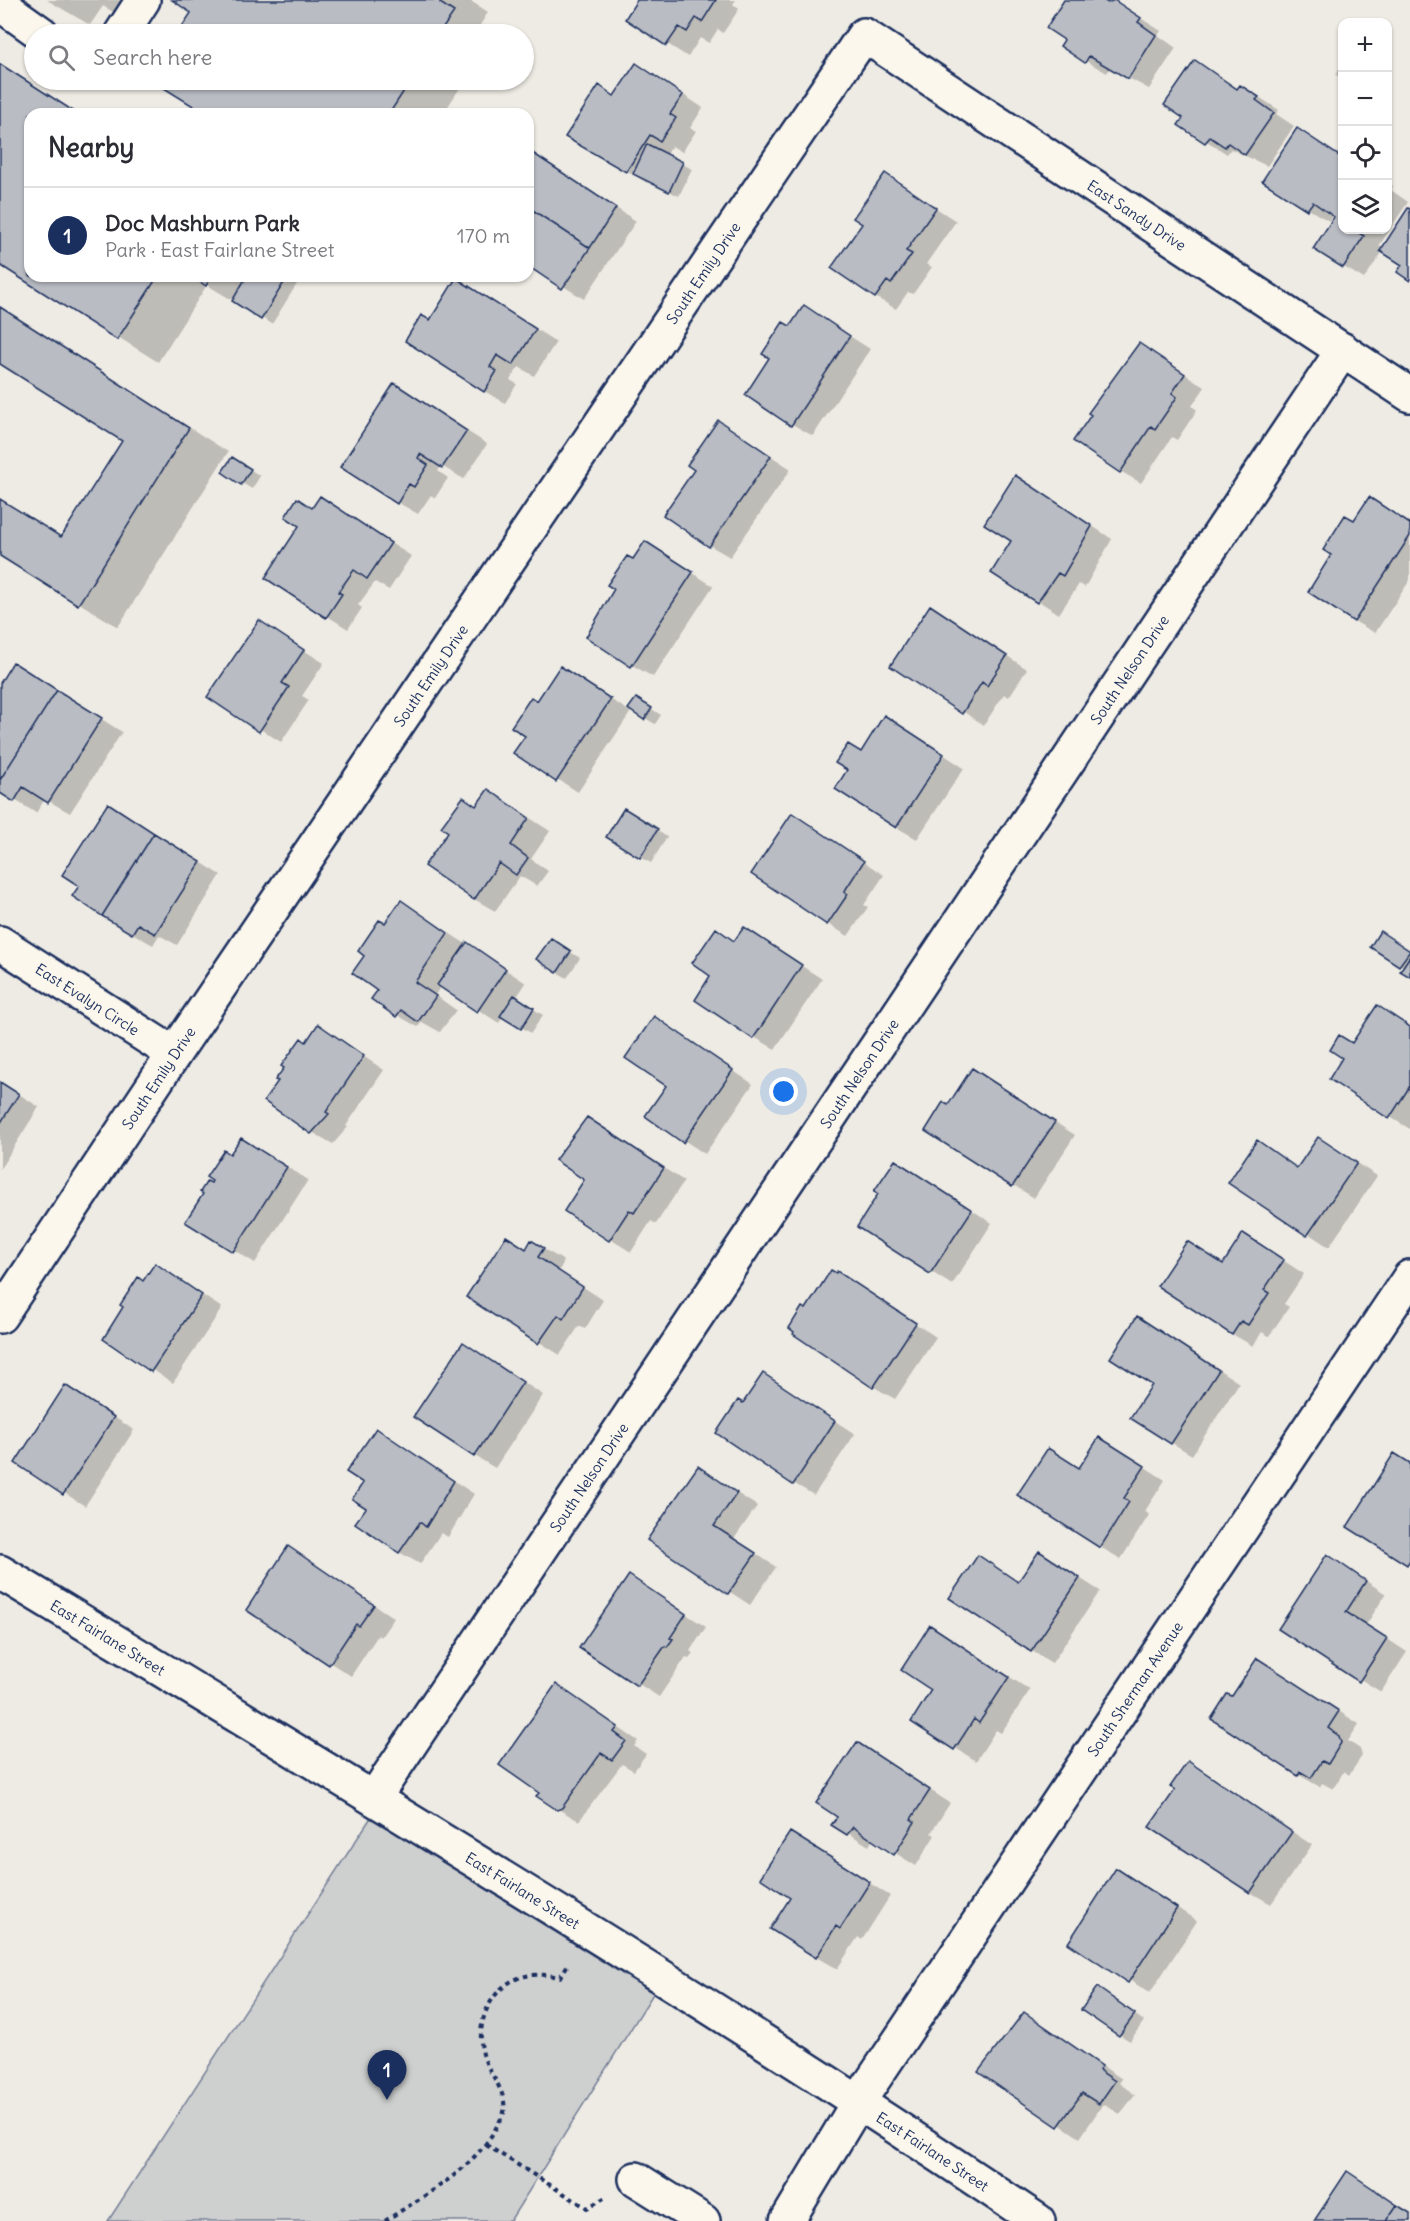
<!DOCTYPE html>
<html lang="en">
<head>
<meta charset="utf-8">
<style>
	:root { --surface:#fff; --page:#f2f2f3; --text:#2b2b33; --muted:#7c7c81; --line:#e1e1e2; --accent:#1b2f5e }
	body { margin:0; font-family:Delius,sans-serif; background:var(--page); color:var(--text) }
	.controls { position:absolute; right:18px; top:18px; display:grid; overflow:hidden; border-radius:12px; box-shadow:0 2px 4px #0004 }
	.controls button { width:54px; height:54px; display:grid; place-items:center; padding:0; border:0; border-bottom:2px solid var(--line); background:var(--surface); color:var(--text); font:30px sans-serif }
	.you { position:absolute; left:784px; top:1092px; width:21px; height:21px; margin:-15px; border:4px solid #fff; border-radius:50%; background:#1a73e8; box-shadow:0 0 0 9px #1a73e833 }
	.badge { display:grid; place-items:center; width:39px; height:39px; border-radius:50%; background:var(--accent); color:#fff; font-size:20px; font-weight:700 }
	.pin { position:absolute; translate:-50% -50px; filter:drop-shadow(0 2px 3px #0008) }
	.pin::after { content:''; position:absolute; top:32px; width:21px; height:18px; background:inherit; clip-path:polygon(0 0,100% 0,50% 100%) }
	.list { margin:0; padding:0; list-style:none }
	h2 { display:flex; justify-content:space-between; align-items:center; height:78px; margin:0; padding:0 24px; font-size:26px }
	h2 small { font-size:20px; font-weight:400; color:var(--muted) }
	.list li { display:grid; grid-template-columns:39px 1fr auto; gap:18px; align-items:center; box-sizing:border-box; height:96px; padding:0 24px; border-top:2px solid var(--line) }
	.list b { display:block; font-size:22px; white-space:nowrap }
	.list p { margin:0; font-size:20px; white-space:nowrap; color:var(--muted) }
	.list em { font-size:20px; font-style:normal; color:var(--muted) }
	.icon { flex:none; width:33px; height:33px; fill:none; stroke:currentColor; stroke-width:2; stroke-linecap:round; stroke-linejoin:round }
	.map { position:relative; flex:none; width:1410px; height:2221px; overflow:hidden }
	.search { position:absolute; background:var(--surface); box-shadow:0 2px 4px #0004; left:24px; top:24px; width:510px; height:66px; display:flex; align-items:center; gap:15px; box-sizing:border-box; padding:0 21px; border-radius:33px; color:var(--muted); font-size:22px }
	.panel { position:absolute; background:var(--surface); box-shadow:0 2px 4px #0004; left:24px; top:108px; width:510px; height:174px; border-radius:18px }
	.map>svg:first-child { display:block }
</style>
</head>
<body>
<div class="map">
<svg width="1410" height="2221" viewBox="0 0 1410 2221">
	<rect width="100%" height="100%" fill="#eeebe4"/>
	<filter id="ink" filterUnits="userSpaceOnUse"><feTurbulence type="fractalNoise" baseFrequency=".0167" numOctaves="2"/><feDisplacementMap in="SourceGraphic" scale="12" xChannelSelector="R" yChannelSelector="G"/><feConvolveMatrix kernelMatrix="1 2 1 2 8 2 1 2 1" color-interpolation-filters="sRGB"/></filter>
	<g filter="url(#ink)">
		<path fill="#cecfcf" stroke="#747f96" stroke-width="1.5" d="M381,1802L663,1978L510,2221H108Z"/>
		<path fill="#0003" d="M47,0H153L129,21L103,6L90,25Z
			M174,0H469L488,12L479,27L491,34H179L193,13Z
			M639,0H736L733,4L739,9L723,33L718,29L709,43L700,38L688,57L627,18Z
			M1066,0H1103L1109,4L1112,0L1161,31L1158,35L1176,48L1149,89L1110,68L1107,73L1086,61L1066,39Z
			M1195,62L1239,89L1241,87L1262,99L1279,110L1276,114L1294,126L1267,166L1231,149L1227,154L1180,124L1185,117Z
			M0,63L79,114H30V276H296L300,279L272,324L207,285L158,362L0,263Z
			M1342,64V78L1336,75Z
			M657,77L703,108L690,128L696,131L682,152L672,146L666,155L692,169L679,196L649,181L647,183L616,164L615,166L567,136L615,97Z
			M154,80H465L443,114H209Z
			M1318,142L1342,158V230H1388V183L1393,186L1391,190L1408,202L1379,246L1383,249L1410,211V279L1404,264L1383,251L1364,279L1344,267L1336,216L1333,214L1329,221L1308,209Z
			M528,151L636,221L584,299L528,264Z
			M885,175L956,221L926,264L932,267L913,294L908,292L896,309L875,297L864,224Z
			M478,292L556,342L534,376L519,367L510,380L517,384L505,403L484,391Z
			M0,307L228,452L118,627L0,554V498L62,538L124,441L0,362Z
			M804,307L870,349L813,436L792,424Z
			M1140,345L1205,387L1192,406L1197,410L1177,440L1172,437L1141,483L1120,471Z
			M395,385L487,444L464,479L441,466L438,471L448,478L435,498L431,495L418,514L397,502Z
			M719,422L791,469L730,557L709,545L696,470Z
			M242,464L260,476L252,489L242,483Z
			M1036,489L1112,539L1085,587L1079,584L1059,614L993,572L1013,541Z
			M320,498L411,556L389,590L375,582L358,605L362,608L348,629L267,578Z
			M1370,499L1410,524V580L1375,633L1354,621V522Z
			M646,543L713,586L653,677L632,665L634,561Z
			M951,619L1027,669L1009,697L1004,694L984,725L892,666Z
			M259,622L324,663L302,696L309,700L281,742L209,697Z
			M561,668L629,711L637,700L661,715L655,724L632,710L578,792L516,753L527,735L538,703Z
			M35,677L122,732L70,813L45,799L36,813L0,791V686Z
			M905,729L964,768L917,839L896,827Z
			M488,791L550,831L531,859L548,871L537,886L520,876L495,911L474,899Z
			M792,815L884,875L864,905L868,907L848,936L828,924Z
			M634,816L667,837L651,863L641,857Z
			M129,817L221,875L177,945L159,935L153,945L132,933Z
			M401,902L526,983L516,998L543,1015L531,1033L503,1016L499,1023L441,986L435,995L456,1010L440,1032L422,1022L418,1027L397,1015L379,990L386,925Z
			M744,929L822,979L775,1049L754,1037L713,975L716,930L736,941Z
			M1390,938L1410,952V975L1404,967L1372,946Z
			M551,940L580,958L567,978L557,972Z
			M654,1018L753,1084L705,1154L647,1116L668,1085Z
			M318,1026L384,1070L346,1126L348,1127L333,1144L312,1132L280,1081Z
			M1410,1027V1129L1390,1117Z
			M973,1070L1075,1135L1034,1198L927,1131L948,1107Z
			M0,1082L39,1107L0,1169Z
			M587,1119L684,1181L656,1224L651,1221L631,1252L610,1239L587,1179Z
			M1318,1139L1377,1176L1329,1247L1230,1182L1257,1142L1298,1168Z
			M242,1140L308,1180L255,1263L187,1221Z
			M916,1174L992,1223L952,1285L859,1226Z
			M1244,1235L1304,1274L1284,1304L1289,1307L1269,1336L1262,1332L1253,1346L1232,1334L1224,1265Z
			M507,1238L527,1250L532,1242L564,1261L559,1271L603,1300L585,1329L579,1326L560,1355L468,1297Z
			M156,1265L222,1308L173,1383L105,1339Z
			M838,1273L936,1337L895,1399L874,1387L806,1311Z
			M1159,1330L1239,1383L1192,1455L1172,1443Z
			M484,1356L543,1395L495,1468L475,1456Z
			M764,1375L855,1434L814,1495L793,1483L743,1405Z
			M86,1399L134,1430L85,1506L17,1463Z
			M377,1430L474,1494L448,1537L441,1533L420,1564L399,1552L368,1507L365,1483Z
			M1120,1451L1165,1480L1145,1511L1149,1515L1121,1559L1100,1547L1080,1469Z
			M698,1468L757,1506L734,1539L776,1567L750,1605L649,1539Z
			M289,1548L394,1618L381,1637L378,1635L351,1676L248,1610Z
			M1040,1553L1100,1591L1052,1663L1032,1651L978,1557L1020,1583Z
			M1348,1569L1386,1594L1366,1625L1407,1652L1381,1692L1280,1629Z
			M629,1577L706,1627L690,1651L693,1653L689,1658L686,1657L659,1697L581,1647Z
			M931,1627L1030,1690L1001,1733L996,1730L976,1761L913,1721L933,1690Z
			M1258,1660L1359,1724L1348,1741L1360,1749L1362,1756L1349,1775L1344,1771L1333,1789L1322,1783L1320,1787L1299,1775L1232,1698Z
			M557,1686L638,1741L634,1746L646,1754L634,1771L622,1764L579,1821L558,1809L541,1793Z
			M878,1756L950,1803L931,1833L935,1835L916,1866L873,1839L869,1846L848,1833Z
			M1189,1763L1312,1845L1271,1904L1250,1892L1177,1790Z
			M811,1846L890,1896L862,1940L858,1937L837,1969L816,1957L792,1897Z
			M1138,1882L1197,1921L1150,1993L1070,1943Z
			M1107,1995L1144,2021L1130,2041L1120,2035Z
			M1024,2014L1122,2079L1119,2083L1135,2095L1120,2114L1103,2104L1080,2138L981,2072Z
			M1347,2173L1410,2213V2221H1316Z"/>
		<path fill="#b9bcc3" stroke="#1b2f5e" stroke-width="1.5" d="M172,0H441L440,3L454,12L439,34H177L191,13Z
			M637,0H716L702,22L696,18L687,32L679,27L666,46L625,19Z
			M1064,0H1103L1108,3L1114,0L1141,18L1138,22L1156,35L1128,79L1089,56L1085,63L1060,46L1064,40L1046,28Z
			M1195,60L1237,89L1240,85L1259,97L1256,100L1274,113L1245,155L1228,143L1225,147L1210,137L1205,143L1178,125L1183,118L1164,105Z
			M636,63L683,95L670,114L676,118L660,141L650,135L626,172L565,137L599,85L614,96Z
			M0,64L78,114H30V276H158L117,340L0,265Z
			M151,80H411L389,114H206Z
			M1297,128L1342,158V230H1361L1359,233L1364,236L1343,268L1313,249L1334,217L1313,202L1307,210L1262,181Z
			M647,144L683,162L669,192L633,174Z
			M528,150L616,208L590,248L528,207Z
			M885,173L936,208L906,251L912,254L891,284L887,281L875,298L831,268L862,224L853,218Z
			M528,207L590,248L562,289L528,266Z
			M1408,208L1410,209V281L1397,272L1402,265L1380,251Z
			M191,276H212L206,286Z
			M247,276H288L261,320L232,301Z
			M456,278L536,329L513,365L497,355L490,367L497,371L484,392L405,341L421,315L430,320Z
			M804,305L850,336L791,426L745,395L769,358L762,354L783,322L790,326Z
			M0,307L189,428L78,605L0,556V499L61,537L122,441L0,364Z
			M1139,343L1185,374L1172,393L1177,397L1155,429L1151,426L1120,473L1073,441L1091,415L1088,413Z
			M394,383L467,431L442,468L420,454L418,458L428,465L414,487L409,484L397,504L340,467Z
			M718,420L771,456L709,547L663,515L694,470L687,465Z
			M232,457L251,469L241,485L222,472Z
			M1015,475L1092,526L1063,576L1058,573L1037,603L991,573L1011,541L984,524Z
			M320,496L391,543L367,579L354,570L338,592L342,594L326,618L265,578L299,526L285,517L297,498L312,508Z
			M1369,497L1410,524V536L1354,622L1308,592L1331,555L1323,550L1345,515L1354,520Z
			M645,541L693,572L631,667L586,637L614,589L607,585L627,556L633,559Z
			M930,605L1007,656L987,686L982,682L962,714L890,666Z
			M259,620L304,650L282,683L289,687L259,732L207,697Z
			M13,662L57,690L0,780V683Z
			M560,666L611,699L556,782L513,753L525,736L511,727L531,697L537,701Z
			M57,690L102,718L48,803L23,787L14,802L0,793V780Z
			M636,698L652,708L644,720L628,709Z
			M884,715L944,754L896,828L835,789L847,770L835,763L848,744L861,752Z
			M488,789L529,818L511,845L528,858L516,875L499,863L474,900L424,866L448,832L441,827L463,797L476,806Z
			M108,803L154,833L102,916L72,896L79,886L62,875Z
			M624,808L658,829L640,858L606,837Z
			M792,813L864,861L844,892L848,894L827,925L751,874Z
			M154,833L201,862L155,934L138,924L132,934L102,916Z
			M401,900L448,933L415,982L436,996L418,1022L401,1010L396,1017L371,999L377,991L352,973L364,956L358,951L379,920L385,923Z
			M744,927L802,965L753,1039L695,1000L710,976L692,963L716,928L734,941Z
			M1380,931L1410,951L1399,966L1370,947Z
			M551,938L571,951L557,973L536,959Z
			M467,942L506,969L477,1012L437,985Z
			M1410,956V977L1400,971Z
			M514,995L534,1008L521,1029L500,1016Z
			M1377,1005L1410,1027V1086L1389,1119L1329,1079L1342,1058L1330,1050L1339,1035L1352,1043Z
			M654,1016L733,1070L683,1143L645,1116L666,1086L625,1058Z
			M318,1024L364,1056L326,1112L329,1114L311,1134L264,1101L278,1081L275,1080L284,1068L281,1066L301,1038L306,1042Z
			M972,1068L1055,1122L1012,1187L925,1131L943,1102L948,1105Z
			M0,1082L19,1094L0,1124Z
			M587,1117L664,1168L634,1213L629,1210L609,1241L564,1211L584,1180L555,1160Z
			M1318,1137L1357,1163L1307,1236L1228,1183L1257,1140L1297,1168Z
			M241,1138L287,1167L233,1252L185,1222L203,1194L200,1192L207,1181L211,1183L212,1181L206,1177L224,1150L230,1154Z
			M895,1160L972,1210L930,1274L857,1227L878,1194L874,1191Z
			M1243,1233L1284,1260L1264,1290L1269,1293L1248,1325L1241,1321L1232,1335L1157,1286L1187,1241L1223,1264Z
			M506,1236L526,1249L531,1240L544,1248L538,1257L583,1287L563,1319L558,1315L538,1344L466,1297Z
			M155,1263L202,1295L151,1372L103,1339L123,1307L120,1305L138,1277L143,1281Z
			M831,1270L836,1273L837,1271L916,1323L873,1388L793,1334L794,1332L789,1328L802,1307L806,1309Z
			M1137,1316L1219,1370L1171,1444L1130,1418L1152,1385L1110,1358Z
			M463,1342L523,1382L474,1457L413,1417Z
			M763,1373L835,1421L793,1485L716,1433L738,1400L743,1403Z
			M65,1385L114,1417L63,1495L15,1463Z
			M376,1428L454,1481L426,1527L420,1522L399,1553L355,1523L366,1508L352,1499L363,1483L346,1472Z
			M1099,1437L1145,1466L1124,1498L1129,1502L1100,1548L1017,1495L1048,1448L1079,1468Z
			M1394,1453L1410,1463V1560L1407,1565L1347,1527Z
			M698,1466L737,1493L714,1526L756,1553L728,1594L647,1540Z
			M288,1546L374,1605L359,1626L356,1624L329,1665L246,1610Z
			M1039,1551L1080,1578L1031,1652L949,1598L978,1555L1018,1582Z
			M1327,1554L1366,1581L1346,1612L1387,1638L1359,1682L1278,1629Z
			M629,1575L686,1614L670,1638L673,1639L667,1647L665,1646L637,1686L579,1648Z
			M930,1625L1009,1677L979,1723L974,1719L954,1750L911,1722L931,1690L901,1670Z
			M1257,1658L1339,1711L1328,1728L1339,1736L1341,1743L1328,1764L1322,1761L1311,1778L1301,1772L1298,1776L1211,1719L1227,1694L1232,1696Z
			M556,1684L618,1727L614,1732L626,1741L612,1760L601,1753L562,1808L557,1810L536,1796L539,1793L499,1765Z
			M857,1742L930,1790L911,1819L915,1822L894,1855L853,1827L847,1835L831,1825L837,1817L816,1803Z
			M1188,1761L1292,1832L1250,1893L1149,1827L1175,1790L1170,1787Z
			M790,1832L870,1882L840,1929L836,1926L816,1958L770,1929L790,1898L760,1878Z
			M1116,1868L1177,1908L1128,1983L1068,1943Z
			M1097,1987L1135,2014L1119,2036L1081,2010Z
			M1024,2012L1102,2066L1099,2070L1115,2081L1099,2104L1082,2093L1058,2127L978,2072Z
			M1347,2171L1397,2205L1386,2221H1314Z
			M1397,2205L1410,2213V2221H1386Z"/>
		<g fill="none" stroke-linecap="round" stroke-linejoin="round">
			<defs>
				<g id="minor">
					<path d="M0,4L42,34"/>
					<path d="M121,34L143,0"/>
					<path id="s1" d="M0,943L174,1054"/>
					<path id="s2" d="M0,1316L174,1054L864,35L1410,395"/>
					<path id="s3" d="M0,1572C349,1783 699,1993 1038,2221"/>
					<path id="s4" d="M374,1798L1343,350"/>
					<path d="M636,2179L703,2221"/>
					<path id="s5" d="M787,2221L859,2101L1410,1277"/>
				</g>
			</defs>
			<use href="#minor" stroke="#1b2f5e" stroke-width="38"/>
			<path stroke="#1b2f5e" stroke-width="4" stroke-dasharray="4.5 4.5" stroke-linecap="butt" d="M486,2145L587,2208L604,2198
				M385,2221C426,2194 471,2172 496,2128C498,2123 503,2117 504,2112C507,2095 494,2079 487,2065C475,2040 481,2008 501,1989C518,1973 538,1973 560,1977L569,1963"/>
			<use href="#minor" stroke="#fbf7ec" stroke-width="33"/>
		</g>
	</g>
	<g text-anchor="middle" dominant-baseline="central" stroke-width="6" stroke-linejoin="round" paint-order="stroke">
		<g font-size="15" fill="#1b2f5e" stroke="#fbf7ec">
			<text stroke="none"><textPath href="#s2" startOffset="1872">East Sandy Drive</textPath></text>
			<text stroke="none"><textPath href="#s2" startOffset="1258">South Emily Drive</textPath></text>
			<text stroke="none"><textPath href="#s4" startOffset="1358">South Nelson Drive</textPath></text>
			<text stroke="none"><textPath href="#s2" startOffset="772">South Emily Drive</textPath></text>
			<text stroke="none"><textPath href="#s1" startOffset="104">East Evalyn Circle</textPath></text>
			<text stroke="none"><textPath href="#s4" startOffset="872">South Nelson Drive</textPath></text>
			<text stroke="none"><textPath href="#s2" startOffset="286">South Emily Drive</textPath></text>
			<text stroke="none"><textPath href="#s4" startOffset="386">South Nelson Drive</textPath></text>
			<text stroke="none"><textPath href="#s3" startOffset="126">East Fairlane Street</textPath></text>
			<text stroke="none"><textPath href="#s5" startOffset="636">South Sherman Avenue</textPath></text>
			<text stroke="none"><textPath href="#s3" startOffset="612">East Fairlane Street</textPath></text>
			<text stroke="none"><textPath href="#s3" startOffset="1098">East Fairlane Street</textPath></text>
		</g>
	</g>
</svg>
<div class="controls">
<button>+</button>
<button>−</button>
<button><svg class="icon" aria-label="locate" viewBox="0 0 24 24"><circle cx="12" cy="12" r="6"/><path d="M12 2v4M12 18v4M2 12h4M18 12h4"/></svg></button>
<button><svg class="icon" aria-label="layers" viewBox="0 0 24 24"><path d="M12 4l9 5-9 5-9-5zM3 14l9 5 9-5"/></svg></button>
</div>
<div class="you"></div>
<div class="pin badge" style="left:387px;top:2100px">1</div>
<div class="search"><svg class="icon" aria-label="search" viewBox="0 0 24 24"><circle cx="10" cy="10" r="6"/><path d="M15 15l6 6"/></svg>Search here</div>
<section class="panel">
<h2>Nearby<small></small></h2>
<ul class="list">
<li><span class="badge">1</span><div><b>Doc Mashburn Park</b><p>Park · East Fairlane Street</p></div><em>170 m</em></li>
</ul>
</section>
</div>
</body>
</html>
